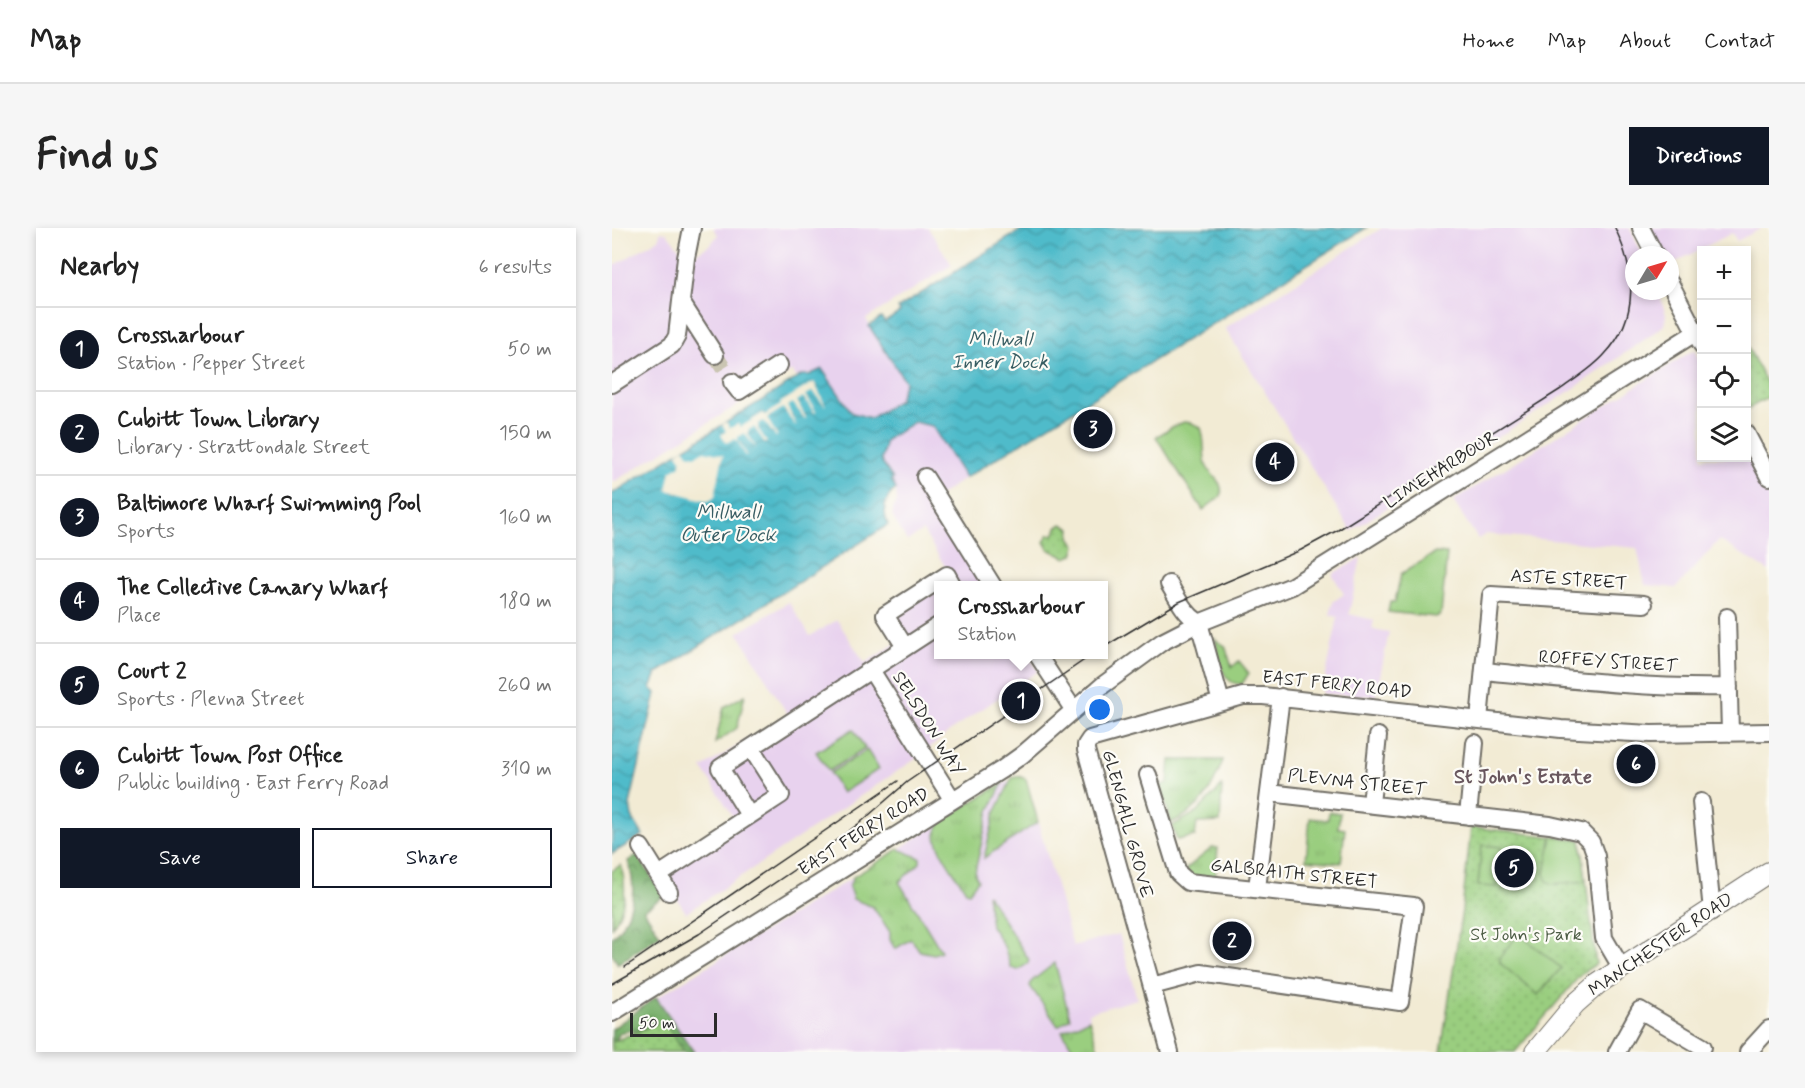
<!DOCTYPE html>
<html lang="en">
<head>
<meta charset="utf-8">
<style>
	:root { --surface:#fff; --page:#f6f6f6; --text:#222; --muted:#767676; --line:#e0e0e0; --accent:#111827 }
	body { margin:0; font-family:Mynerve,sans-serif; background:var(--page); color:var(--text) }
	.controls { position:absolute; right:18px; top:18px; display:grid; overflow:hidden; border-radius:0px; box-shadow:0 3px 9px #0003 }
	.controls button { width:54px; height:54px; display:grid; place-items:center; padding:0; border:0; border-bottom:2px solid var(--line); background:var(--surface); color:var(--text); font:30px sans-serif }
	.compass { position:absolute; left:1013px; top:18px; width:54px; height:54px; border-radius:50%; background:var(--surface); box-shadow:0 3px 9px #0003; rotate:52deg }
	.scale { position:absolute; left:18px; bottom:15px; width:87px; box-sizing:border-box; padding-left:6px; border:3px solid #2b2b2b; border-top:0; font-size:16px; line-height:21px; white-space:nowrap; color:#2b2b2b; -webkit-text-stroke:4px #fdfcf7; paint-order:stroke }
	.you { position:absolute; left:488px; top:482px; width:21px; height:21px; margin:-15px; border:4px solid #fff; border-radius:50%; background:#1a73e8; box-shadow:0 0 0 9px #1a73e833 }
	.badge { display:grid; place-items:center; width:39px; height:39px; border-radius:50%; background:var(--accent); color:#fff; font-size:20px; font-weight:700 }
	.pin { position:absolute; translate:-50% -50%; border:3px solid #fff; box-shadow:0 2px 6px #0006 }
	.popup { position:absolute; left:322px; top:353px; width:174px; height:78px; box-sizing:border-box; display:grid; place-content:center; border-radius:0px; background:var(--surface); filter:drop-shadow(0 2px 4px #0005); font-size:20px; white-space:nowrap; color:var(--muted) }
	.popup b { font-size:22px; color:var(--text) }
	.popup::after { content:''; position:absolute; left:50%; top:100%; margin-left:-12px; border:12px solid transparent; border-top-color:var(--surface) }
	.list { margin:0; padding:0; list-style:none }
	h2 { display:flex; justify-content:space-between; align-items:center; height:78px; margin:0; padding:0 24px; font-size:26px }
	h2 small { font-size:20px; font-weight:400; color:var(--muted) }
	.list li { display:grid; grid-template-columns:39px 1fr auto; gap:18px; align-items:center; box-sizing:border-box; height:84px; padding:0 24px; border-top:2px solid var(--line) }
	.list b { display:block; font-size:22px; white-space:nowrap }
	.list p { margin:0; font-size:20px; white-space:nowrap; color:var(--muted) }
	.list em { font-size:20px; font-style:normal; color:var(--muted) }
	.actions { display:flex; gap:12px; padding:18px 24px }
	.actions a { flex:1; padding:14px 0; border:2px solid var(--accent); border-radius:0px; text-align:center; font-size:21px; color:var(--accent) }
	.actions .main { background:var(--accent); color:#fff }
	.icon { flex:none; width:33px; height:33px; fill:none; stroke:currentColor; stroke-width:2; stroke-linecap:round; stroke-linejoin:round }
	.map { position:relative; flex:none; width:1157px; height:824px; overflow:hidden; border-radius:0px }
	header { display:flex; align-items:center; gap:36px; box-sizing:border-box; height:84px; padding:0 30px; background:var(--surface); border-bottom:2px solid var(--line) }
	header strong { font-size:28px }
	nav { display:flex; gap:33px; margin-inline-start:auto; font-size:21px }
	.intro { display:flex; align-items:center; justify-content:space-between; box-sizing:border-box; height:144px; padding:0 36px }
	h1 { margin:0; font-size:42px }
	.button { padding:15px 27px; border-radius:0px; background:var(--accent); color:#fff; font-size:21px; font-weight:700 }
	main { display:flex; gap:36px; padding:0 36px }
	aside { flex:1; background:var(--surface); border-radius:0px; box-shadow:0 3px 9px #0003 }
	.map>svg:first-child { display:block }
</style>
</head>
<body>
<header>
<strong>Map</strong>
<nav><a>Home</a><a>Map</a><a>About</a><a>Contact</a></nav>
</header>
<div class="intro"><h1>Find us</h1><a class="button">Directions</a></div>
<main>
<aside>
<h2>Nearby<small>6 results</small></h2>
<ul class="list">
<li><span class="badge">1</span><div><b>Crossharbour</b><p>Station · Pepper Street</p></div><em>50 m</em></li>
<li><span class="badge">2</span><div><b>Cubitt Town Library</b><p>Library · Strattondale Street</p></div><em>150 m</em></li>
<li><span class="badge">3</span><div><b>Baltimore Wharf Swimming Pool</b><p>Sports</p></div><em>160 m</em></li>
<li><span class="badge">4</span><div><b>The Collective Canary Wharf</b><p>Place</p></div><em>180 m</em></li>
<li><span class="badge">5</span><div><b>Court 2</b><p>Sports · Plevna Street</p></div><em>260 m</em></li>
<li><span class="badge">6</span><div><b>Cubitt Town Post Office</b><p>Public building · East Ferry Road</p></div><em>310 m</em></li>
</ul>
<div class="actions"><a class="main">Save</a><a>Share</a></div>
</aside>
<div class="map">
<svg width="1157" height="824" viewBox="0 0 1157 824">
	<defs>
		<pattern id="grass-tufts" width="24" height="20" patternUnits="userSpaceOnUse" patternTransform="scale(1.5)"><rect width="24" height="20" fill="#9ace7f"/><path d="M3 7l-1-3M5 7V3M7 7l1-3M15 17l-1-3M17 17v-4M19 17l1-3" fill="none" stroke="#85b16e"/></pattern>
		<pattern id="forest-crowns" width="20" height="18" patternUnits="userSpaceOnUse" patternTransform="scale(1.5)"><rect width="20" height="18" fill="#7bb16e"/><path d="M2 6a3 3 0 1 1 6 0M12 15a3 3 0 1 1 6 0" fill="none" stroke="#65905b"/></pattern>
		<pattern id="park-dots" width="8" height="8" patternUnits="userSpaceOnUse" patternTransform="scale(1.5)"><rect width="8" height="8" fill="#9ace7f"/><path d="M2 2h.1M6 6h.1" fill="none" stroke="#85b16e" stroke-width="1.8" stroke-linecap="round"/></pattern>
		<pattern id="water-waves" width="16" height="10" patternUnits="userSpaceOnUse" patternTransform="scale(1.5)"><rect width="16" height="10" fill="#4fbbca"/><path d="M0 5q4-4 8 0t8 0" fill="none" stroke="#4298a4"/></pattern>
	</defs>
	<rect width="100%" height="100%" fill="#fdfcf7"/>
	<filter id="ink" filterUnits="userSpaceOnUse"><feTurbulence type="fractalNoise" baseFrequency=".0167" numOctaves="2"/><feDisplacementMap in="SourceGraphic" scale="12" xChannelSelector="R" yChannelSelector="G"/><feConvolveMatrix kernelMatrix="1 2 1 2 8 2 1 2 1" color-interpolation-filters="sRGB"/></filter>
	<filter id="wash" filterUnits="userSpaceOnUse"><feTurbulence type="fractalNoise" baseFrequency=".008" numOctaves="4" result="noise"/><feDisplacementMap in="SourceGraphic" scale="24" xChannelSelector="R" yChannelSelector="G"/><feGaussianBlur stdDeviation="1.35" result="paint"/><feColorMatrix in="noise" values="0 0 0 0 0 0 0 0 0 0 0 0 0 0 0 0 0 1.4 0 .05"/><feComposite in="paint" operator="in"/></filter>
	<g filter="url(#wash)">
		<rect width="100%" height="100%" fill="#f2ebd4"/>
		<path fill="#e8d2ee" d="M101,0H316L340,37L254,91L293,153L287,172L259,190L240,185L210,142L184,149L180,143L0,255V39L47,11L48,4L55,5L69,23L82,27L98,17L106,7Z
			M770,0H1018L1030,27H1022V63H1046L1054,87L1052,97L1045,103L961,161L739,303L613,100Z
			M1038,0H1150L1125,13L1120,5L1058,37V27H1052Z
			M1082,122L1089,137L1090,230H1134L1135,222L1157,265V343L1107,312L1064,360L1033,357L1025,320L874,306L866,311L841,273Z
			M302,194L320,198L353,250L321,272V278L371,357L326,358V426L416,427L426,443L341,501L305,530L74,685L46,640L122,590L90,540L176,487L126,405L177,374L198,408L225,392L253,435L286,414L267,384L334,340L311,303L295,313L280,288L281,280L285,274L284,261L269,233L273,212Z
			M749,330L737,386L762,392L760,401L777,404L764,468L710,466L726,389L718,387L721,374L732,366L720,346Z
			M406,548L414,551L461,718L507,706L525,771L476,785L487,824H73L39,773L287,621L364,571Z"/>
		<path fill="url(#grass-tufts)" stroke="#627c55" stroke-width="1.5" d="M603,411L613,418L620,439L627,433L637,445L630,456C608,458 607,427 603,411Z
			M133,467L125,500L103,515L112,479Z
			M558,532H611C600,562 590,581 559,595L549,557L556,555Z
			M406,548L414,551L426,594L372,630L383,585L400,550Z
			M391,555L377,583L364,639L363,646L366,652L357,664L354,663C346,650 324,621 324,607C325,602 327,597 329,593Z
			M610,558L608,594L585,595L583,608L565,612L560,598L585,584Z
			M717,584L728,585L726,600L733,601L729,635L694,632L698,590L716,592Z
			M600,620H606L603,653L578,650L574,641Z
			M287,621L308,630V635L287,654L329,723L322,726L308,723L299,711L283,721L278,712V704L261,679L241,671L237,659L241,649Z
			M375,666L417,732L415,736L406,742L399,740L392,718L379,698Z
			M443,735L458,790L446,798L418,758L420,753Z
			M477,791L487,824H463L450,803Z"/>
		<path fill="url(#forest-crowns)" stroke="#536e4c" stroke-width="1.5" d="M25,627L52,668L32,682L48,707L6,736L0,726V709C22,689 25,661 16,633Z
			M44,769L82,824H32L20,802L8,805L0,818V801Z"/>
		<path fill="url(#park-dots)" stroke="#627c55" stroke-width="1.5" d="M1134,116L1157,159V169L1135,181Z
			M450,296L459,301L458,309L464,318L461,327L454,330L436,321L432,314L436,307L443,306L445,299Z
			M859,599L969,612L984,736L970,745L903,824H829L850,682Z
			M9,637C15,661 14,679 0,699V643Z
			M51,793L72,824H0V814Z"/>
		<path fill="#9ace7f" stroke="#627c55" stroke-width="1.5" d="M572,194L580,195L589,200C594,213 590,226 595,239C601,250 612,254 609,268L591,282L544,209L560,199Z
			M823,325L835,326L829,386L824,389L776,384L778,374H783L789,346Z
			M241,501L253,520L217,543L204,524Z
			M255,522L267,541L230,565L218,545Z
			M940,608L969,612L974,653L940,656L934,652L933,645Z
			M870,617L889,619L885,659L866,658Z
			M895,619L913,621L910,662L891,660Z
			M904,709H911L949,740L926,767L888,735V729Z"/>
		<path fill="url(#water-waves)" stroke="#3d737a" stroke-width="1.5" d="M412,0H754L353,250L320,198L302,194L274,212L269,233L281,251L279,252L284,261C271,271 271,283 276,297L45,445L39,460L44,465L18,576L20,589L31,607L0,626V266L190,147H197L210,141L240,185L259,190L287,172L293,153L257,98L269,90L273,94L288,84L286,80Z"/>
		<path fill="#f2ebd4" d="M202,154L214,179L201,163L194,167L204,184L203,185L191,169L185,173L194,190L193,191L181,175L175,178L184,197H183L171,180L155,190L165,208L164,209L152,193L146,196V201L155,214L153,215L142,199L136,202V206L145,221L132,205L126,209V212L135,227L134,228L125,212L122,211L114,215L109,207L114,203L110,197L114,194L118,200L126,196L129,199L151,185L153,187L169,177L168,175Z
			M72,220L76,226L83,228L92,223L111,227L103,268L96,273L55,262L59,243L69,237V231L65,225Z"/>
	</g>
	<g filter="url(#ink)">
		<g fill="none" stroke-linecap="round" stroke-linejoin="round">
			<path stroke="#cac5b2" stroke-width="16" stroke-dasharray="16 8" stroke-linecap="butt" d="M103,127L120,154"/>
			<defs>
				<path id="minor" d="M1029,0L1043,27
					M1058,55L1090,117
					M69,74L103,127
					M120,154L127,163L167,137
					M0,156L60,117L65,108L74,30L80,0
					M1134,205L1157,249
					M313,249L381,358
					M557,356C566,371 572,385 587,395
					M1115,389L1118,505
					M587,395L609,474
					M293,419L273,387L335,347L341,358
					M425,426L461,481
					M259,442L340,571
					M872,443C953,451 1035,461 1117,459
					M867,492L879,367L1032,376
					M536,547L566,645L576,654L802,678L788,774L589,745L540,758
					M657,565L938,597L969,604L979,614L984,628L992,710L1009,739
					M1089,574L1100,683
					M759,576L766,508
					M137,587L108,540L326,398
					M856,588L863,515
					M29,619L57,664
					M47,647L169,567L139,520
					M645,660L669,469
					M0,785L389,542L410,527L491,457L550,414L587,395L680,358L1083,105
					M558,824L474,522V517L478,511L631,468H651L949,501L1039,506L1157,504
					M1005,824L1028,782L1091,819
					M1136,824L1157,801"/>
				<path id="major" d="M923,824L963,776L987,755L1157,644"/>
			</defs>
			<use href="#minor" stroke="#716e66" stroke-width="20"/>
			<use href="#major" stroke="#716e66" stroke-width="22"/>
			<use href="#minor" stroke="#fff" stroke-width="16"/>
			<use href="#major" stroke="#fff" stroke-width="20"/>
			<path stroke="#2b2b2b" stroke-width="1.5" d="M492,419L567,374L689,322L726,302L949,161C964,150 981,140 993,126C1028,89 1023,42 1003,0
				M13,739L286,553
				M0,756L87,706L204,627L249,594L295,554L481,426"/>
		</g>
	</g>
	<g text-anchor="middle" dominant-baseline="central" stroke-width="4.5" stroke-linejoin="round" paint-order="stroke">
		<g font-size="18" fill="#2b2b2b" stroke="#fdfcf7">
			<text transform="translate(829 242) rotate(-32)">LIMEHARBOUR</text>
			<text transform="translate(957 352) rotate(4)">ASTE STREET</text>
			<text transform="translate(996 434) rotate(4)">ROFFEY STREET</text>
			<text transform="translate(725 457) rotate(6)">EAST FERRY ROAD</text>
			<text transform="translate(316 496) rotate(58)">SELSDON WAY</text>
			<text transform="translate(745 555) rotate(6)">PLEVNA STREET</text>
			<text transform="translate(515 596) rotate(75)">GLENGALL GROVE</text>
			<text transform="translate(252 604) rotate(-32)">EAST FERRY ROAD</text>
			<text transform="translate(682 646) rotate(6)">GALBRAITH STREET</text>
			<text transform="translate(1049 717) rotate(-34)">MANCHESTER ROAD</text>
		</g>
		<g font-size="18" fill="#4c5c44" stroke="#fdfcf7">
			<text x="914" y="707">St John's Park</text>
		</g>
		<g font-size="20" font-style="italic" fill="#385d63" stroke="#fdfcf7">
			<text x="388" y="111">Millwall<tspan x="388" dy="23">Inner Dock</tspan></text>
			<text x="116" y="284">Millwall<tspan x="116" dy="23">Outer Dock</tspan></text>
		</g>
		<g font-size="20" font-weight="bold" fill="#69575e" stroke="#fdfcf7">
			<text x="911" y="549">St John's Estate</text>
		</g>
	</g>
</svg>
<div class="controls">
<button>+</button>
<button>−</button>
<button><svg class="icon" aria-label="locate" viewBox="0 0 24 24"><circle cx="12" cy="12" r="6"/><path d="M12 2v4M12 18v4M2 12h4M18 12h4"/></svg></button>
<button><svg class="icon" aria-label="layers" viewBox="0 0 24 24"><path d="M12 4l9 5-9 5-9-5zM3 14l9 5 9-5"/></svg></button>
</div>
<svg class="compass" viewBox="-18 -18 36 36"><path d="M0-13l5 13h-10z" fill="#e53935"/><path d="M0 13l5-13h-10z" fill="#767676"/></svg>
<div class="scale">50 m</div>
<div class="you"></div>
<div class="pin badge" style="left:409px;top:473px">1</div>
<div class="popup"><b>Crossharbour</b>Station</div>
<div class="pin badge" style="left:620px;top:713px">2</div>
<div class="pin badge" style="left:481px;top:201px">3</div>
<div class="pin badge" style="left:663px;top:234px">4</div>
<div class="pin badge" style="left:902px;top:640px">5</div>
<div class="pin badge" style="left:1024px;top:536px">6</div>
</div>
</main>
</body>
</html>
